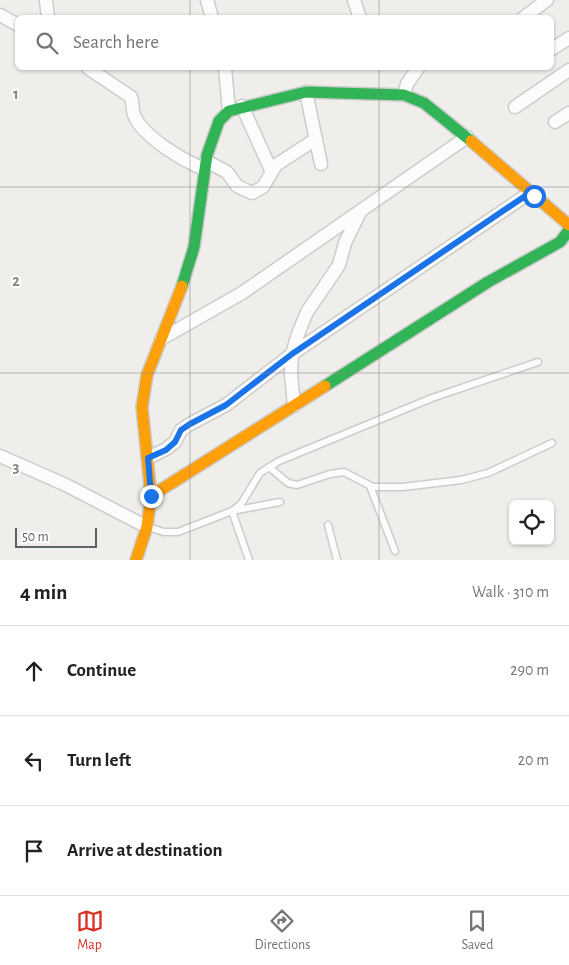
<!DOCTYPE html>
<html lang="en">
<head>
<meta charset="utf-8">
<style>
	:root { --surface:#fff; --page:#f6f6f6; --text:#202124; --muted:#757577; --line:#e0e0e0; --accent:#d93025 }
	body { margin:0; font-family:"Alegreya Sans",sans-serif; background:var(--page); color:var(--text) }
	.controls { position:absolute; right:15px; bottom:15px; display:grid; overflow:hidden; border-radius:8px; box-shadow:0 1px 4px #0004 }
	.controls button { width:45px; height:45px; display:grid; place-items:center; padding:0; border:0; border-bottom:1px solid var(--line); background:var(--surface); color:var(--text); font:25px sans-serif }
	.scale { position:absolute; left:15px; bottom:12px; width:82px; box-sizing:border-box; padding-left:5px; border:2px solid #5f6368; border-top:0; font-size:14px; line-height:18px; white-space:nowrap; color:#5f6368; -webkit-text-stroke:4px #fff; paint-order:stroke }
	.stop { position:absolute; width:15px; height:15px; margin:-11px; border:4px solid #1a73e8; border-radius:50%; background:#fff }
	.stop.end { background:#1a73e8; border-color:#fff; box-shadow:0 1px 5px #0008 }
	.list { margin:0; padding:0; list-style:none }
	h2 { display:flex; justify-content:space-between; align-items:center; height:65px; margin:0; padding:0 20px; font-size:21px }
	h2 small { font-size:16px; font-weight:400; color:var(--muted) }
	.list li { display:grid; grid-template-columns:32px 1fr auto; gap:15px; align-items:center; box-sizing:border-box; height:90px; padding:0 20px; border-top:1px solid var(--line) }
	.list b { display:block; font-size:19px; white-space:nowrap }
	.list em { font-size:16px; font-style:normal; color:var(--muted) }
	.icon { flex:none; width:28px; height:28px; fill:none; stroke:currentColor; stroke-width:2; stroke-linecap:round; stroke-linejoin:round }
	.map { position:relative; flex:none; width:569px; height:560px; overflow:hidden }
	.search { position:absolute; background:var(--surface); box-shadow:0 1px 4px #0004; left:15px; right:15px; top:15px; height:55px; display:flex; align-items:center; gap:12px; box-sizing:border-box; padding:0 18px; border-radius:8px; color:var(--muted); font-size:19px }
	.sheet { height:335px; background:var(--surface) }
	nav { display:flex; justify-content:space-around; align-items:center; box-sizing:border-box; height:70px; border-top:1px solid var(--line); background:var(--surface); font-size:14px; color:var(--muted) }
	nav a { display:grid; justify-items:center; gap:2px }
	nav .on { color:var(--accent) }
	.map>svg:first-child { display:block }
</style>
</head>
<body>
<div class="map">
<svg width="569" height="560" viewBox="0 0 569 560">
	<rect width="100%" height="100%" fill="#efeeea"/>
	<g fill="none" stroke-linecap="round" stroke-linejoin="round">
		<defs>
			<path id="lane" d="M269,467L288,483L297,485L330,474L344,472L373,487H403L461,480L488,473L552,443
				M370,486L395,551
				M328,525L337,560
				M148,527L164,532H178L232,511L241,504L260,473L279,461L432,398L538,362
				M249,560L232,511L280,502"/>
			<path id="street" d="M46,0L48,18
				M207,0L212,18
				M354,0L360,18
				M0,15L18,25
				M523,18L547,0
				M552,49L569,38
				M88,68L131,97C134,105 131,112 136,119C147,139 184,161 204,169
				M225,68L229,111
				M306,92L321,164
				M404,95L407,84L418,68
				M242,106L271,170
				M515,107L569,70
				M555,122L569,113
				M206,161L227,172L237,186L252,193L263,187L276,165L316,139
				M161,339L242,293L467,137
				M294,406L291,374L292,354L298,334L307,312L339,265L345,243L360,212
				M0,456L66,485L147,527
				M148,458L166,449L175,442L181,430L190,424L226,405L292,354L531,192"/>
			<path id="fast" d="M182,286L194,247L207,155L219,121L229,111L306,92L404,95L424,103L471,141
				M325,386L488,282L560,242L569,230"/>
			<path id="slow" d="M471,141L569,225
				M151,496L325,386
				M136,560L147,527L151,496L142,407L147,375L182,286"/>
		</defs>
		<use href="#lane" stroke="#cbcccc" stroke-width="9"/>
		<use href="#street" stroke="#cbcccc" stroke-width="15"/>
		<use href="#fast" stroke="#cacacb" stroke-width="14"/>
		<use href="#slow" stroke="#cacacb" stroke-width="14"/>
		<use href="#lane" stroke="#fdfcfc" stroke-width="6"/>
		<use href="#street" stroke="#fdfcfc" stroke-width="12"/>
		<use href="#fast" stroke="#30b455" stroke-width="11"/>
		<use href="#slow" stroke="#ff9f0a" stroke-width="11"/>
	</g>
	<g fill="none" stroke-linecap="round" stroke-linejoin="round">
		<path stroke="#1a73e8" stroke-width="6" d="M151,496L148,458L166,450L175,442L181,430L190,424L226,405L292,354L531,192L534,196"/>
	</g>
	<path fill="none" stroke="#84888a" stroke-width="1" stroke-opacity="0.55" d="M190,0V18M379,0V18M190,68V560M379,68V560M0,187H569M0,373H569"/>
	<g font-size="16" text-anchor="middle" font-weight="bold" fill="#84888a" stroke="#fff" stroke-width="4" stroke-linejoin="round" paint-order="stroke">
		<text x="16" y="99">1</text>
		<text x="16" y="286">2</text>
		<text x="16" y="472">3</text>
	</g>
</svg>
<div class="controls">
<button><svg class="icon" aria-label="locate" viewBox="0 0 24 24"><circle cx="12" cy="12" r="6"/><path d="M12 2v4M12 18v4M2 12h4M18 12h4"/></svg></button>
</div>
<div class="scale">50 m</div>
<div class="stop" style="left:534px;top:196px"></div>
<div class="stop end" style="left:151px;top:496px"></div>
<div class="search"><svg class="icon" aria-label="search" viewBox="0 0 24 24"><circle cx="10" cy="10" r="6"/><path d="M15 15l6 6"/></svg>Search here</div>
</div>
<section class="sheet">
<h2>4 min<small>Walk · 310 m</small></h2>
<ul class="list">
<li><svg class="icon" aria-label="ahead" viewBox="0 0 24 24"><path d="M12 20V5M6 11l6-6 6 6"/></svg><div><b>Continue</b></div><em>290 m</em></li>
<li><svg class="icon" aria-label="left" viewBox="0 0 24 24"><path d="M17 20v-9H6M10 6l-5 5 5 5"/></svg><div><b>Turn left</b></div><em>20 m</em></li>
<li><svg class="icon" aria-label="arrive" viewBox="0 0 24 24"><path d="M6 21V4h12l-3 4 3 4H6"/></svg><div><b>Arrive at destination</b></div></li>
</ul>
</section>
<nav>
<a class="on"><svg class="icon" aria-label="map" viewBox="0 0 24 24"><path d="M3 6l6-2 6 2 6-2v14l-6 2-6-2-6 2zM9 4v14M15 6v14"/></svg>Map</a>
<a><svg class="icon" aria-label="directions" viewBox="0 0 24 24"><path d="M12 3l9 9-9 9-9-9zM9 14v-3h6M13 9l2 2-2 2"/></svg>Directions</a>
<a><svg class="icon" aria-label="saved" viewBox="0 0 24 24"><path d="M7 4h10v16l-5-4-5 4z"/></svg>Saved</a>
</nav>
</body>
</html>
